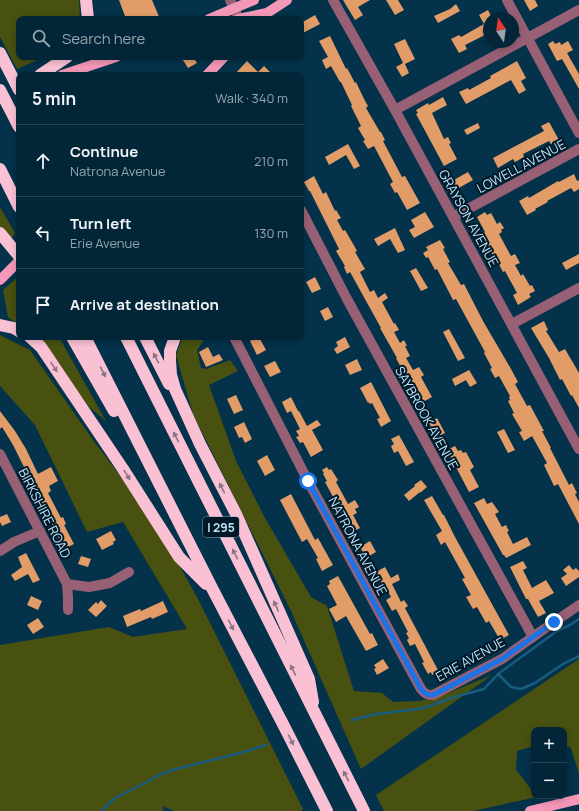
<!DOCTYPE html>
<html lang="en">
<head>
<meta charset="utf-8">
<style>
	:root { --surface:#022638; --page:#0c2e40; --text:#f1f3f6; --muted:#96a5ae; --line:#234353 }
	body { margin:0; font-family:Manrope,sans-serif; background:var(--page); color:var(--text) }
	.controls { position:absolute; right:12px; bottom:12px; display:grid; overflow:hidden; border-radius:8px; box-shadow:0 2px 6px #0003 }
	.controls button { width:36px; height:36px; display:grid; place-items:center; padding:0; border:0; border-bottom:1px solid var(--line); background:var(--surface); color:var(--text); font:20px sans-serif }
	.compass { position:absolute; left:483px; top:12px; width:36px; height:36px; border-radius:50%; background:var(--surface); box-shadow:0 2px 6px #0003; rotate:347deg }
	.stop { position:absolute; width:12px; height:12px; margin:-9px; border:3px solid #1a73e8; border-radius:50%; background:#fff }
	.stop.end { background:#1a73e8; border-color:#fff; box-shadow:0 1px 4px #0008 }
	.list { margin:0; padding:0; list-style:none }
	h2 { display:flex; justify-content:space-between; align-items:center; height:52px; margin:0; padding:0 16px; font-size:17px }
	h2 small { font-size:13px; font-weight:400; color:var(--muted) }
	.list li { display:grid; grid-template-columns:26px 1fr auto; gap:12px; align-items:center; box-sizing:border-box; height:72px; padding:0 16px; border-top:1px solid var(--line) }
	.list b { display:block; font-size:15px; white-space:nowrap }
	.list p { margin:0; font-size:13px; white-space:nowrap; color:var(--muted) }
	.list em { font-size:13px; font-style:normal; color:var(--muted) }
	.icon { flex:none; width:22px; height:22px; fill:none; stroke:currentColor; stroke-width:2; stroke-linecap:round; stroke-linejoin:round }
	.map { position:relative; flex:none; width:579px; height:811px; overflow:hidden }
	.search { position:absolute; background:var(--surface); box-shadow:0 2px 6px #0003; left:16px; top:16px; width:288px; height:44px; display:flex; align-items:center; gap:10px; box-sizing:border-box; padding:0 14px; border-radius:8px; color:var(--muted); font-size:15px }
	.panel { position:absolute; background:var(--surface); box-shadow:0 2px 6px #0003; left:16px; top:72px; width:288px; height:268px; border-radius:8px }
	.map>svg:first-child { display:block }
</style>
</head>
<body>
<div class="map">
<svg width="579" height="811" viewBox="0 0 579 811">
	<rect width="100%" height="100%" fill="#03324a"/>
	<path fill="#485110" d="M0,0H79L80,19H19V57H44L17,69L0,37Z
		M0,207L15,233L11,240L0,228Z
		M19,276V325L8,317L3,290Z
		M0,335L30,350L93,440L155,522L198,599L303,809L301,811H174L163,806V811H0V645L109,627L133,637L187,629L123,522L87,532L35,425L0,386Z
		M36,337H59L106,421L89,407L38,339Z
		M183,337H206L197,350L201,368L206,369L230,360L238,371L209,385L236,461L265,518L311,597L327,606L354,691L382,693L393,702L420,701L441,696L492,675L361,769L291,611L193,414L176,355Z
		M579,659V774L571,748L564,745V730H534V746L517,751L516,770L534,793V796L537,797L473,811H384L376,795Z"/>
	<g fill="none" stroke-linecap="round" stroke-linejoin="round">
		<path stroke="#195c7f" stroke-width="2.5" d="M498,674L511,687L521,689L535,683L563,664L579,656
			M352,720L376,714L411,710L427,707L454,697L484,689L498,674L557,631L570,625L579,619
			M101,811L115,798L147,782L159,775L172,770L244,752L266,745"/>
	</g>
	<path fill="#e29c67" d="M119,0H152L160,19H126Z
		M343,0H370L358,7L363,15L355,20Z
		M386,0H398L404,10L395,15Z
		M524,0H535L538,6L530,11Z
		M456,4L460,11L438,23L434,16L450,9Z
		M488,10L492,18H489V33L465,45L467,49L459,53L451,39L459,35L461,37L484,24L479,15Z
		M315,15L320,24L301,34V23Z
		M330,36L346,69L347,68L355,83L356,82L364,99L368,106L366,108L380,132H381L385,140L383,141L402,177L405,176L420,203L407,210L397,192L395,193L390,184L393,182L374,146L368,149L363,141L365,140L358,128L361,126L351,106L352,105L341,82H340L331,66L326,69L322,60L328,57L319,41Z
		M405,39L415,59L405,64L409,73L402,77L396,67L403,63L394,44Z
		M553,41L555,44L560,42L561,45L568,41L573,50L567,53L579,74V89L562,59L557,61L548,44Z
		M181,57H193L197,63L188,68Z
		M247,61L258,72L264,66L273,75H234Z
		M517,61L526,78L521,81L526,90L519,94L511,80L466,104L459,92L468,88L469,90L491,78L490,76Z
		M443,97L447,105L432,113L444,139L448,137L451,143L449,144L457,159L444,166L416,114L418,113L416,110L428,103L429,105Z
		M549,122L559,140L551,144L549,141L523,154L524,157L515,162L513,159L498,168L493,158L544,131L541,126Z
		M478,123L480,128L467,135L464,130Z
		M348,144L360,166L354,169L346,155L329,165L325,157Z
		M468,172L473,180L457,189L452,181Z
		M574,174L577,181L579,180V189L574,192L571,188L547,201L548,202L535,209L536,210L527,215L519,201L528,196L529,198L558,181L559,182Z
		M314,176L323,194L326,192L335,211L336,210L341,218L337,220L343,231L345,230L356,249L357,251L355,252L365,269L360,272L370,292L374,290L378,298L385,293L388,298L382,302L394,324L395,323L399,330L394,332L400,343L404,340L407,346H405L410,356L406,358L413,370L419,367L424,375L421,377L432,397L421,403L410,382L409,383L396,358H397L380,328H381L350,272L347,274L344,267L345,266L336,251L339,249L310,191H309L304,182Z
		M425,212L434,227L414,238L409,230L415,227L411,220Z
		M485,212L487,215L491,213L497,224L500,222L504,228L501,230L502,232L499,234L511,256L515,254L520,263L515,265L521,276L523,274L530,286L532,285L535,291L529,294L531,297L518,305L513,295L517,293L505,271L503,272L495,257L494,258L482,234L485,232L477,217Z
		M395,228L405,250L398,253L390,239L378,246L374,239Z
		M440,240L445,248L443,249L450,262L448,263L461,285L464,284L483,321L511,369L518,382L515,384L527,406L530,405L544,431H542L551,448H550L569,485L572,483L577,493L575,494L579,502V524L558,484L554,486L544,465L547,463L532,436L524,441L519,432L522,431L512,414L514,413L508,401L510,400L509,397L510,396L499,376L495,378L490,369L492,368L484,353L485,352L456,299L453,300L437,269L435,270L428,257L426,258L423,253L428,250L426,247Z
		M579,254V263L566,270L562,263Z
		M416,268L428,288L421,291L410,271Z
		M315,277L321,289L312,293L306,282Z
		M328,307L333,317L325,321L320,311Z
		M544,321L548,330L546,331L559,352L565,349L579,373V408L572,395L571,396L562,379L560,380L549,358L531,328Z
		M449,329L465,358L458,361L443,332Z
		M257,337H259L266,350L257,355L250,341Z
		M345,337L350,347L337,354L334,349L338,346L336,342Z
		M208,347L213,357L219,354L223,360L206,367L199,352Z
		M357,359L362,370L350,375L345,365Z
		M275,361L281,372L270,377L264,366Z
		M469,370L477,383L470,387L466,380L455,386L452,379Z
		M371,382L391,421L381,427L377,419L380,418L372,403L370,404L368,402V403L360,388Z
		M236,395L243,410L234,414L227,399Z
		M291,397L298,411H299L307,426L317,420L321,425L312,430L323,450L311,457L303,442L300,443L296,437L299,436L296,431L300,429L291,411L287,413L282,402Z
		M0,411L15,431L26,449L38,474L51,467L58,481L49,486L51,491L48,493L61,518L63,517L66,524L64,525L74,544L64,549L39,497L38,498L33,489H35L13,445L2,427L0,429Z
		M437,418L445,433L437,437L429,423Z
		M244,422L252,439L245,443L242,437L239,438L234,427Z
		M504,429L515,450L508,453L497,432Z
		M399,435L414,462L406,466L398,451L394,453L391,446L394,444L391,439Z
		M455,446L458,451L461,450L463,453L466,452L474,467L470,470L479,487L469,492L447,450Z
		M267,455L275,470L265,476L257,461Z
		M327,467L329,470L331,469L338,480L336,482L348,504L355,500L359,507L355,509L357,513L353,515L360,528L352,532L325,482L327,481L323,474L324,473L322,470Z
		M421,480L427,487L420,493V492L409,501L404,495L415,486L414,485Z
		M291,494L315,540L318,538L333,565L322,571L316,559L318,558L307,539L302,542L280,500Z
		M432,496L443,515H444L455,537L509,635L500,640L489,621L486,623L477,607L473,609L466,597L471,595L462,579L465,578L445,542L441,545L436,535L442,531L424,500Z
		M484,498L487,504L492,502L499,512L495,514L502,527L506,525L509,531L507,532L513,544L527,537L531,545L506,558L504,555H503L474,503Z
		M7,514L11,522L2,526L0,522V517Z
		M111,531L116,540L113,542L114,544L102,550L96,539Z
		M370,541L376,552L366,558L360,547Z
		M26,553L40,580L33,583L28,574L15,581L11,575L22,567L18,557Z
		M81,556L91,559L88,567L78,564Z
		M523,561L527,568L523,570L532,588L546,580L554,593L539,601L546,613L538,617L528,599H526L510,567Z
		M569,565L573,570L576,568L579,571V577L566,586L561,578L567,574L563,570Z
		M385,567L391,578L398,574L400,580L392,584L401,602L404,600L408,606L405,608L439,672L432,675L431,672L428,674L422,663L424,662L415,644L410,646L407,640L409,638L406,633L408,632L396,609L392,611L386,600L391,597L384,584H382L376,572Z
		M338,576L370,634L372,633L378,645L366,651L346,616L336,622L329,609L337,605L327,586L330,584L329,581Z
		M31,596L42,601L38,610L27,605Z
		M101,600L107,606L96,617L88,610L96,602L98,604Z
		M163,601L168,612L152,619L151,617L127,627L123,616L140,609L141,611Z
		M38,618L44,627L33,634L27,625Z
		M383,659L389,668L377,675L374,669L376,668L374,665Z"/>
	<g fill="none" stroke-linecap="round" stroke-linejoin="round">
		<path stroke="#976074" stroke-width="10" d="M230,0L239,19
			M333,0L395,110L579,449
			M507,0L579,133
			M395,110L579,10
			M301,210L347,299L533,637
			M453,217L579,149
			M512,324L579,288
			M234,337L308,481L421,689C425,694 427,695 433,695L502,659L547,627L579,605
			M0,454L67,584L89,587L110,583L129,572
			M0,551L14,542L40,531
			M67,584L68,597V610"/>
		<path stroke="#f398b8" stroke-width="10" d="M209,19L254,0
			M238,19L267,13
			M261,19L267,13L287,0
			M62,75L116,57
			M207,75L224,57
			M0,280L19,261
			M530,811L579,799"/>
		<path stroke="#f9c1d3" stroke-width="12" d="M86,0L88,19
			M0,53L19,90
			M40,75L67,57
			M0,90L19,127
			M0,169L19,207
			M0,233L19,256
			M0,325L14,328L19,331
			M30,337L41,347L123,469L179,557L206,584
			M72,337L114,411
			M85,337L213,590L285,728L327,811
			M126,337L364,811
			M145,337L169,384
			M175,337L170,351V361L171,375L175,389L200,444L236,514L309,679L313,702"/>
	</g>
	<defs><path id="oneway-solid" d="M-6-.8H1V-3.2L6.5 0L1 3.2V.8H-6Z"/></defs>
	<g fill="#897586">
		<use href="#oneway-solid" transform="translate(156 358) rotate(-117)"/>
		<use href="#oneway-solid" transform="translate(54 367) rotate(56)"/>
		<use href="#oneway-solid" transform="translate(103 372) rotate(63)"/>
		<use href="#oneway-solid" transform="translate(176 437) rotate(-117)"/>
		<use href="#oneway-solid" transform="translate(127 475) rotate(58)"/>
		<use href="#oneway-solid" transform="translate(222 488) rotate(-117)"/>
		<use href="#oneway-solid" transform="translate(235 554) rotate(-117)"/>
		<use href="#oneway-solid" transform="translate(276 606) rotate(-114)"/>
		<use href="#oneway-solid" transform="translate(231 625) rotate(62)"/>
		<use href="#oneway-solid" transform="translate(293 670) rotate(-116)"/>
		<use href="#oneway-solid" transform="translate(291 740) rotate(63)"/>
		<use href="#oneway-solid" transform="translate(346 776) rotate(-117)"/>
	</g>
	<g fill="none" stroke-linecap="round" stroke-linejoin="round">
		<path stroke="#1a73e8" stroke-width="5" d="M308,481L421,689C425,694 427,695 433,695L502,659L554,622"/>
	</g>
	<g text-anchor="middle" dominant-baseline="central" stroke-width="4" stroke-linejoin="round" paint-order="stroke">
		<rect fill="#011927" stroke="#85a7bd" stroke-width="1" x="203" y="517" width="36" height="20" rx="3"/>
		<g font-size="12" font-weight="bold" fill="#bee4fd">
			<text x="221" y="527">I 295</text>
		</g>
		<g font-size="13" fill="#bee4fd" stroke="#011927">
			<text transform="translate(521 166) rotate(-28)">LOWELL AVENUE</text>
			<text transform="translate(469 218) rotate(61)">GRAYSON AVENUE</text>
			<text transform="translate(427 418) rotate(61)">SAYBROOK AVENUE</text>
			<text transform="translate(45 513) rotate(63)">BIRKSHIRE ROAD</text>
			<text transform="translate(358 546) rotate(62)">NATRONA AVENUE</text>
			<text transform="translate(470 659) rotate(-29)">ERIE AVENUE</text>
		</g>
	</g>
</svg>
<div class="controls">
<button>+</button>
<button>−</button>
</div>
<svg class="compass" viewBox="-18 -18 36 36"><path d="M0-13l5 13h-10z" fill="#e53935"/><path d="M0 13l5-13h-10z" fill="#96a5ae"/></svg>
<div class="stop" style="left:308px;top:481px"></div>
<div class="stop end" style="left:554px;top:622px"></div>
<div class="search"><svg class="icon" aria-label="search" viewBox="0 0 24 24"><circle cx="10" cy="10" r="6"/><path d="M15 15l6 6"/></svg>Search here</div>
<section class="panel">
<h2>5 min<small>Walk · 340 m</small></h2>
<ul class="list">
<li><svg class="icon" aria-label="ahead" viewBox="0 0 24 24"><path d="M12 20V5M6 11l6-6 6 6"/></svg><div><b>Continue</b><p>Natrona Avenue</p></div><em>210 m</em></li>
<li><svg class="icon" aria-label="left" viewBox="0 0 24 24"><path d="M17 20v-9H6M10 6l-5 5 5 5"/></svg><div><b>Turn left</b><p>Erie Avenue</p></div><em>130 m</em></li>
<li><svg class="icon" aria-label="arrive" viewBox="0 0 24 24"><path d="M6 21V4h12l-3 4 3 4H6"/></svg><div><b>Arrive at destination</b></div></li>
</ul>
</section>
</div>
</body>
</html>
